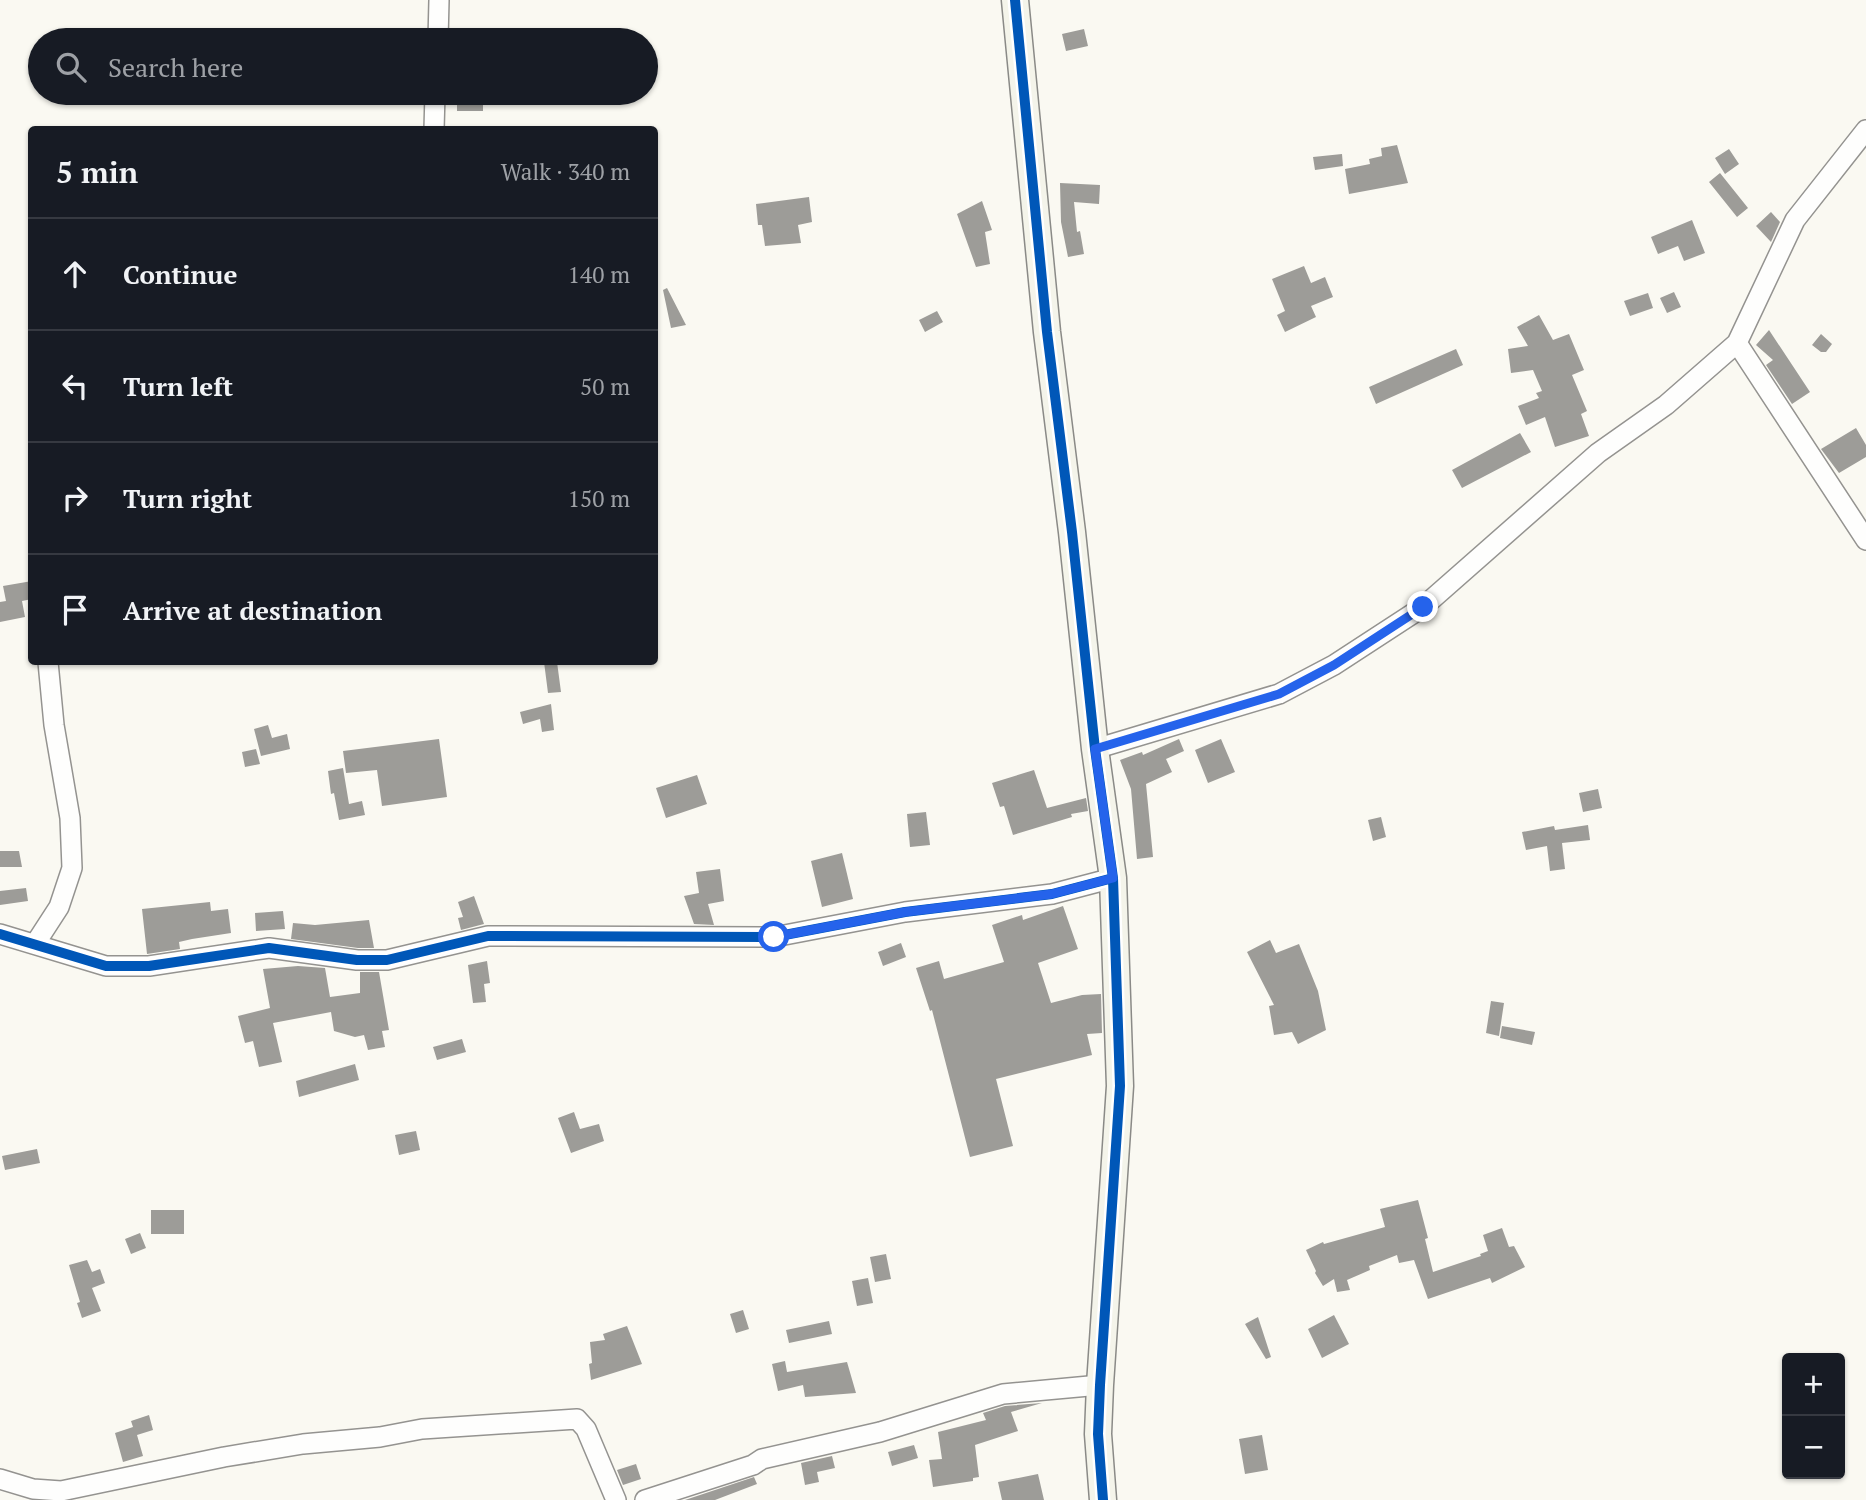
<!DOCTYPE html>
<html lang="en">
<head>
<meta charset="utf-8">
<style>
	:root { --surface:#171b24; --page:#242831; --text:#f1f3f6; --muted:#9ea1a6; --line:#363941 }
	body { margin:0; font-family:"PT Serif",serif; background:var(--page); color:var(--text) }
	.controls { position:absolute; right:21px; bottom:21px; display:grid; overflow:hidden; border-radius:7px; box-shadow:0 2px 5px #0004 }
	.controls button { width:63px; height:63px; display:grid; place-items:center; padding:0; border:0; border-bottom:2px solid var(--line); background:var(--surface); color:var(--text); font:35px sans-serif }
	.stop { position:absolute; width:21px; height:21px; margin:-16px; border:5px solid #2563eb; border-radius:50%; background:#fff }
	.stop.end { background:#2563eb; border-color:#fff; box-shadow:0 2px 7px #0008 }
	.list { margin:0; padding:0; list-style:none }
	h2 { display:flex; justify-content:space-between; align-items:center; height:91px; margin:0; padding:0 28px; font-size:30px }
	h2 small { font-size:23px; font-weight:400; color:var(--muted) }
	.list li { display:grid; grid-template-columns:46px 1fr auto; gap:21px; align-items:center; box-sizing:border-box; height:112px; padding:0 28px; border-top:2px solid var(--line) }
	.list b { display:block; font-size:26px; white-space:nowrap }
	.list em { font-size:23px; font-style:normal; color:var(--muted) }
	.icon { flex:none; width:38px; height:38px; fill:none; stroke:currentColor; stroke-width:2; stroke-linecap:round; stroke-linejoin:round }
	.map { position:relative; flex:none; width:1866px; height:1500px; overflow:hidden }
	.search { position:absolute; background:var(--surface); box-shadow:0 2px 5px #0004; left:28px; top:28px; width:630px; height:77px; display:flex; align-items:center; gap:18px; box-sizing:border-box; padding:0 24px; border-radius:38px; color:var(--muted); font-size:26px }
	.panel { position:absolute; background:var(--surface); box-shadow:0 2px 5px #0004; left:28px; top:126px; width:630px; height:539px; border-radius:7px }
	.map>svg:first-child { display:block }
</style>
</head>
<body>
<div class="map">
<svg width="1866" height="1500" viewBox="0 0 1866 1500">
	<rect width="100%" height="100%" fill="#faf9f2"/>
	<path fill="#9d9c98" d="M1084,29L1088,46L1066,51L1062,34Z
		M457,93H483V111H457Z
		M1397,145L1408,183L1349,194L1345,169L1370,164L1369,159L1382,156L1381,148Z
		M1729,149L1739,164L1725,174L1715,158Z
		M1342,154L1343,166L1315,170L1313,157Z
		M1720,173L1748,208L1737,217L1709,182Z
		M1060,183L1100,185L1099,204L1074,202L1077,232L1080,231L1084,254L1068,257L1061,222Z
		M809,197L812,222L798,225L801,243L765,246L762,225H758L756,204Z
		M982,201L992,230L985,232L990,264L976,267L957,214Z
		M1771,212L1780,222L1771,242L1756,226Z
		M1692,220L1705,253L1684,261L1678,246L1658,254L1651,237Z
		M1304,266L1311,283L1325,277L1333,297L1311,306L1316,317L1285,332L1277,315L1285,311L1272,279Z
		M667,288L686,325L671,328L663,290Z
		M1674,292L1681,307L1667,313L1660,298Z
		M1648,293L1653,308L1630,316L1624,301Z
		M937,311L943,322L925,332L919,320Z
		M1539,315L1553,340L1569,334L1584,370L1572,375L1587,411L1581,414L1589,436L1555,447L1545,417L1526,425L1518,406L1539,398L1536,393L1542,391L1533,370L1511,373L1508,349L1528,346L1517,327Z
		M1769,330L1810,392L1792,404L1766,365L1773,360L1756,345Z
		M1821,334L1832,344L1826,352H1821L1812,345Z
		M1456,349L1463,365L1376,404L1369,387Z
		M1856,428L1866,445V457L1839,473L1821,449Z
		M1520,433L1531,452L1462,488L1452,470Z
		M32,581V599L22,601L25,617L0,622V602L6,601L3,586Z
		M544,662H557L561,692L548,693Z
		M551,704L554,730L542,732L540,719L523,724L520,712Z
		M268,725L272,738L287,734L290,749L261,756L254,729Z
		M439,739L447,797L382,806L377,770L346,773L343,751Z
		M1179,739L1184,751L1166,759L1172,772L1146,784L1153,857L1137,859L1131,789L1120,760L1142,752L1143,755Z
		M1221,739L1235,772L1208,783L1195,750Z
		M256,749L260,764L245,767L242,752Z
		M343,768L349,804L362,801L365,815L339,820L334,793L331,794L328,771Z
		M1034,770L1047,808L1086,798L1088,811L1071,814L1072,817L1013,835L1004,806L1000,807L992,783Z
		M697,775L707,804L666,818L656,788Z
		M1598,789L1602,808L1583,812L1579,793Z
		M926,812L930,845L910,847L907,814Z
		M1381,817L1386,837L1373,841L1368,820Z
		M1588,825L1590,840L1562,843L1565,869L1550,871L1547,846L1526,850L1522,832L1554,826L1555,830Z
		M0,851H19L22,867H0Z
		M842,853L853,899L822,907L811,861Z
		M720,869L724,901L708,904L714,925L694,924L684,896L699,893L696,872Z
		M26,888L28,901L0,905V891Z
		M474,896L484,924L461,930L458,918L463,917L458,902Z
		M210,902L211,911L228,909L231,933L192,939L179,942L180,949L147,954L142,909Z
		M1063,906L1078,949L1038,963L1051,1003L1082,995L1101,994L1102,1033L1087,1034L1092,1055L996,1079L1013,1146L970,1157L932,1010L930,1011L916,968L939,961L944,979L1004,962L992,925L1022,915L1023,920Z
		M283,911L285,929L256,931L255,913Z
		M369,920L374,948H358L291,939L293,923L315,925Z
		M1270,940L1276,953L1299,944L1318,991L1326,1030L1298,1044L1292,1032L1274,1035L1269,1006L1274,1005L1247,952Z
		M901,943L906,957L883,966L878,952Z
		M487,961L490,983L484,984L486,1002L473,1003L468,965Z
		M298,966L325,968L330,997L360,993V972H379L389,1030L382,1031L385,1047L368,1050L364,1035L355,1037L334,1031L331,1012L273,1023L282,1062L259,1067L253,1041L245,1043L238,1016L270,1008L263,969Z
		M1491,1001L1504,1003L1499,1036L1486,1033Z
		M1502,1026L1535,1032L1532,1045L1500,1038Z
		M462,1039L466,1052L437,1060L433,1047Z
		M355,1064L359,1080L299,1097L296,1081Z
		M574,1112L580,1129L599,1124L604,1141L571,1153L558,1118Z
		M416,1131L420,1150L399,1155L395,1135Z
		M37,1149L40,1163L5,1170L2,1156Z
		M1418,1200L1428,1238L1425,1239L1433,1272L1481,1256L1480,1254L1488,1251L1483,1235L1502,1228L1509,1247L1514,1246L1525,1267L1492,1283L1490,1278L1428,1299L1414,1260L1399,1263L1397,1255L1369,1266L1370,1270L1347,1280L1350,1290L1337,1292L1334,1279L1323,1286L1315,1273L1316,1271L1306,1250L1323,1242L1324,1244L1385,1227L1380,1209Z
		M151,1210H184V1234H151Z
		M140,1233L146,1248L131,1254L125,1239Z
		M886,1254L891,1279L875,1282L870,1257Z
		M87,1260L92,1272L100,1269L105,1283L92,1288L101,1311L82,1318L77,1303L80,1302L69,1265Z
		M868,1278L873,1303L857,1306L852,1281Z
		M743,1310L749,1329L736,1333L730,1314Z
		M1334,1315L1349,1344L1322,1358L1308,1329Z
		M1258,1317L1271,1357L1266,1359L1245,1324Z
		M829,1321L832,1334L789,1343L786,1330Z
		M627,1326L642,1364L591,1380L589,1364L592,1363L590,1342L605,1340L603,1334Z
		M785,1361L787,1372L847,1362L856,1393L805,1397L803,1385L778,1391L772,1364Z
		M1042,1403L1011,1412L1018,1431L975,1445L979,1477L973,1478V1481L933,1487L929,1460L942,1459L938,1432L986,1420L983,1413L1005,1406Z
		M149,1415L153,1430L137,1435L143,1456L123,1462L115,1433L133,1427L131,1421Z
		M1262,1435L1268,1470L1245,1474L1239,1439Z
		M914,1445L918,1458L892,1466L888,1452Z
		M832,1456L835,1468L817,1472L819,1482L805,1485L801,1463Z
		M636,1464L641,1479L623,1485L617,1470Z
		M1038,1474L1044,1500H1002L998,1482Z
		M754,1477L757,1484L715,1500H685Z"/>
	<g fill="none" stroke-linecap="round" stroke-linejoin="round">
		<defs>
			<path id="street" d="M438,40L439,0
				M434,130L435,93
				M1737,343L1866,540
				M1095,749L1279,694L1334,665L1423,607L1598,453L1666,405L1737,343L1795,220L1866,130
				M0,934L106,966H149L269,948L357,960H387L488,936L774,937L905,912L1052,894L1113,878
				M35,944L59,907L72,868L70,818L54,725L48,662
				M0,1479L33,1489L61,1491L224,1457L303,1444L380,1437L422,1429L577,1419L586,1429L616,1500
				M645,1500L753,1465L762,1459L880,1432L1003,1394L1100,1385"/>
			<path id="secondary" d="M1015,0L1047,332L1072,532L1095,749L1113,878L1120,1086L1100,1385L1098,1434L1103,1500"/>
		</defs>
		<use href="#street" stroke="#949390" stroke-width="22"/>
		<use href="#secondary" stroke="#8a8a87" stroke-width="29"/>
		<use href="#street" stroke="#fefefd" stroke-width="19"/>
		<use href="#secondary" stroke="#f4f4ea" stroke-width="26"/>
		<defs>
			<path id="cycleway" d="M1015,0L1047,332L1072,532L1095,749L1113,878L1120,1086L1100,1385L1098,1434L1103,1500
				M0,934L106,966H149L269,948L357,960H387L488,936L774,937L905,912L1052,894L1113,878"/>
		</defs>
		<use href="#cycleway" stroke="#fff" stroke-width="15"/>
		<use href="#cycleway" stroke="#0057b8" stroke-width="10"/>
	</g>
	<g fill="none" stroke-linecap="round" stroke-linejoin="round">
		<path stroke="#2563eb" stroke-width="9" d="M774,937L905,912L1052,894L1113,878L1095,749L1279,694L1334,665L1423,607"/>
	</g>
</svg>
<div class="controls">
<button>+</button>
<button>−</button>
</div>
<div class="stop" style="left:774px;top:937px"></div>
<div class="stop end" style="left:1423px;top:607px"></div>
<div class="search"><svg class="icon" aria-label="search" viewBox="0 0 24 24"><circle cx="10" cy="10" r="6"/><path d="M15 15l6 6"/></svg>Search here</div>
<section class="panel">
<h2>5 min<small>Walk · 340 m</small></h2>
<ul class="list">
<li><svg class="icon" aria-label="ahead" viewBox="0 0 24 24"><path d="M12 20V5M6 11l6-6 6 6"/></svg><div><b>Continue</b></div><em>140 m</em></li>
<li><svg class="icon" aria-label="left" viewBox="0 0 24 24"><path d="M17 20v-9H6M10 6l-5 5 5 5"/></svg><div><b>Turn left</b></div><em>50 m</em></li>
<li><svg class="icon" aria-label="right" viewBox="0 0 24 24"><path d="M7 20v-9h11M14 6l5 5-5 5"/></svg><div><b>Turn right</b></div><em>150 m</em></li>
<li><svg class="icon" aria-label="arrive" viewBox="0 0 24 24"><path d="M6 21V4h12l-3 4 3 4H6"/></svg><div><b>Arrive at destination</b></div></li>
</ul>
</section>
</div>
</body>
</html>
